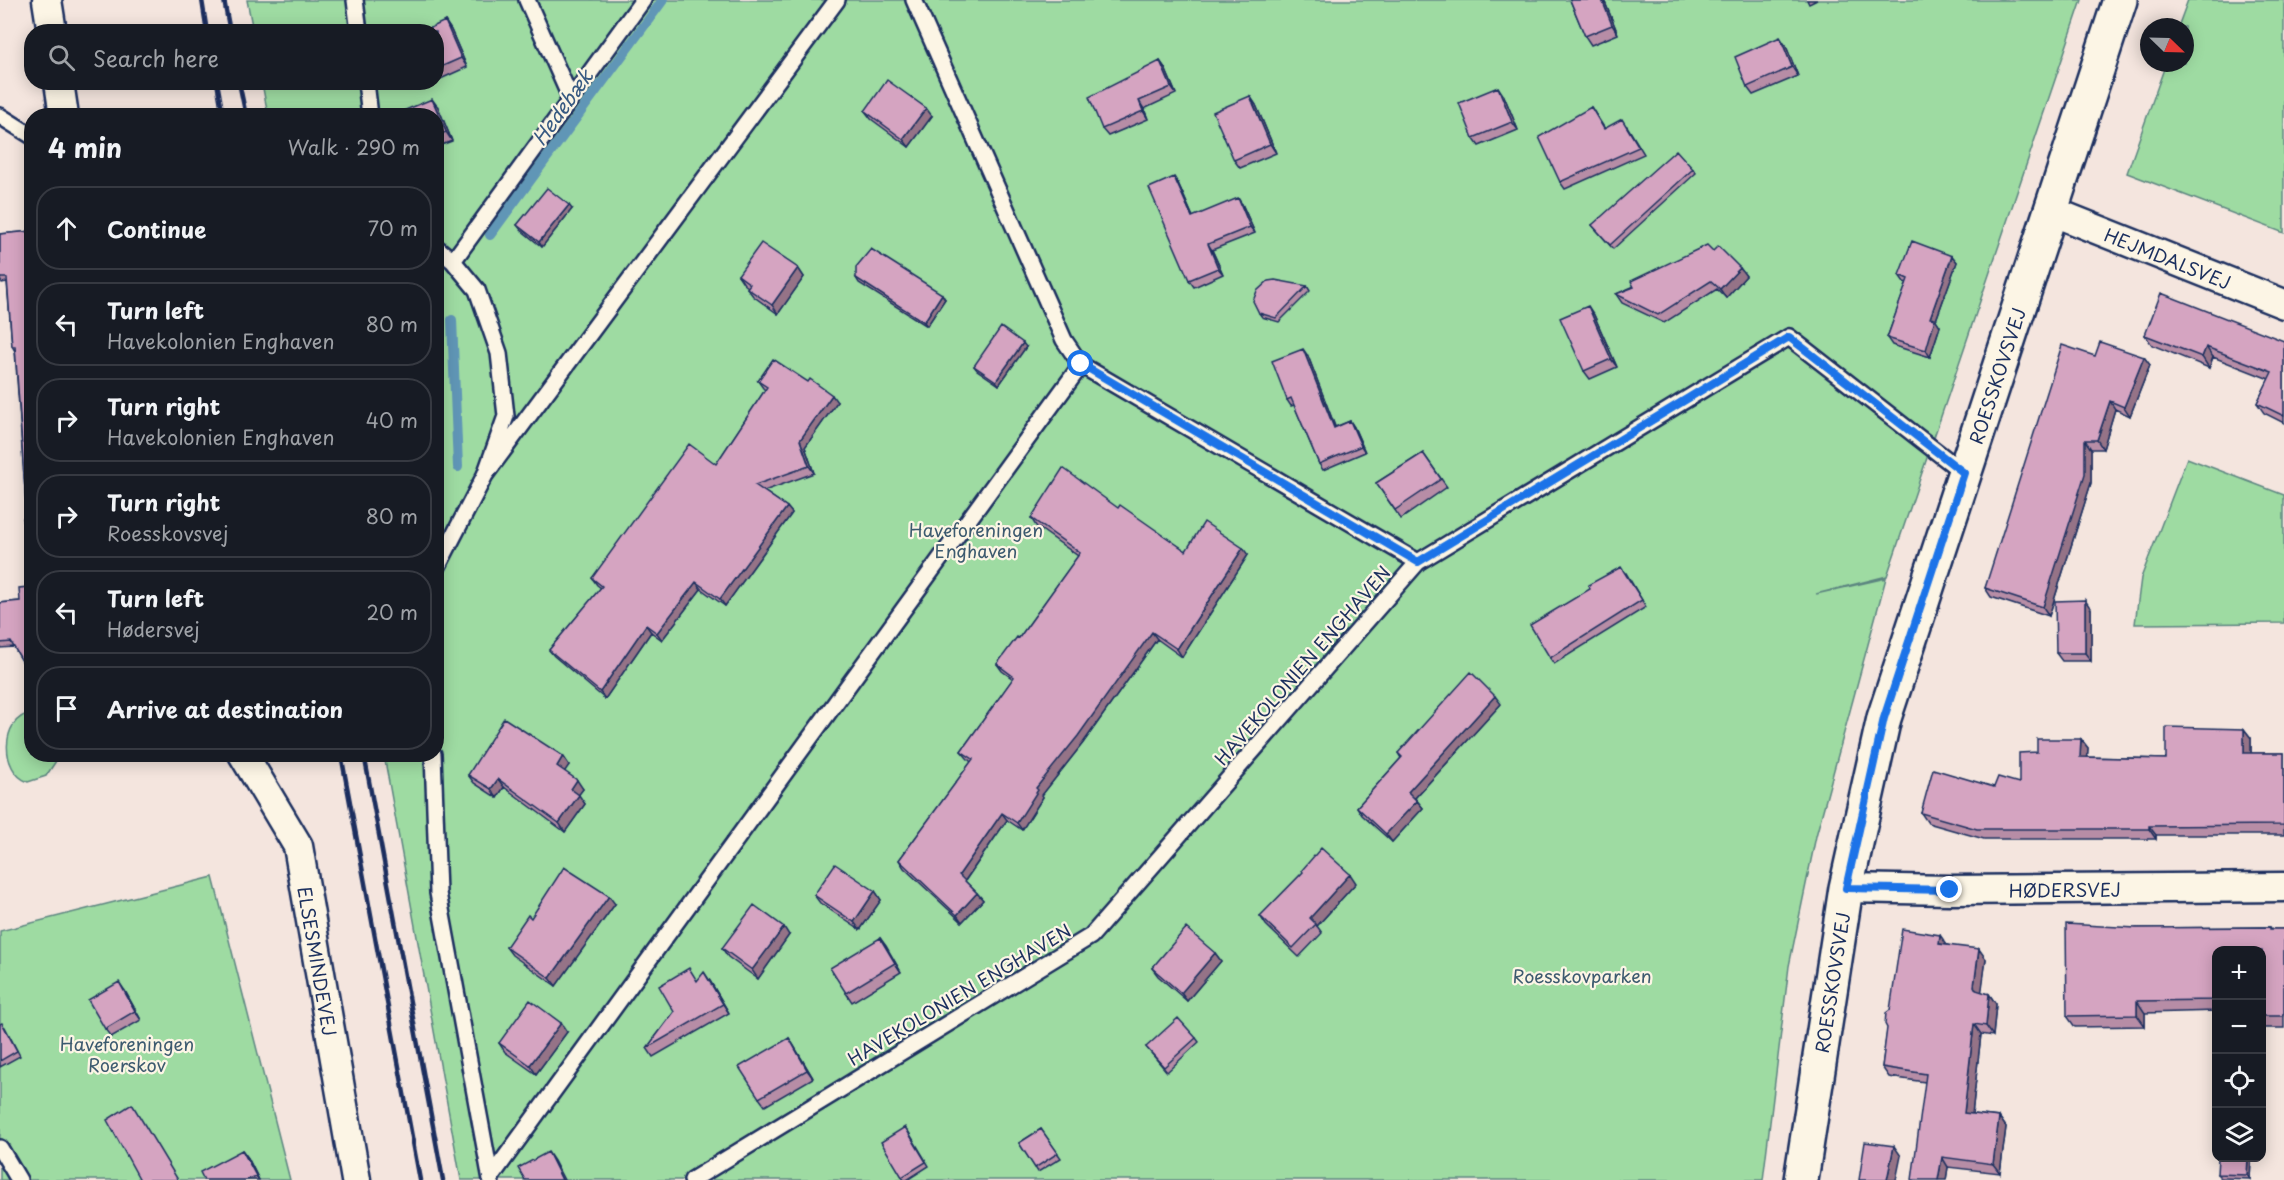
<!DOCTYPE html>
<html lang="en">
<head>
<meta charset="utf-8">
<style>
	:root { --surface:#171b24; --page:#20242c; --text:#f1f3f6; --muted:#9ea1a6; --line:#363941 }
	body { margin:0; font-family:"Playpen Sans",sans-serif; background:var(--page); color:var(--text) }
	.controls { position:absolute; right:18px; bottom:18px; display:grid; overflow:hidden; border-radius:12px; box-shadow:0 3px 15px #0003 }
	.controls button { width:54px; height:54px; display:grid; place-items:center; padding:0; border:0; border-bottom:2px solid var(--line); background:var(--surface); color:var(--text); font:30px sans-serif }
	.compass { position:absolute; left:2140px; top:18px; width:54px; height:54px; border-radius:50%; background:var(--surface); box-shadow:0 3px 15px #0003; rotate:113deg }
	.stop { position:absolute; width:18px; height:18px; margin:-14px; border:4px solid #1a73e8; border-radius:50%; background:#fff }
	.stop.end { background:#1a73e8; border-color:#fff; box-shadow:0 2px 6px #0008 }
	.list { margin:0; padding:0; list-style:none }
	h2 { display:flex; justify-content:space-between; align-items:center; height:78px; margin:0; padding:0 24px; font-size:26px }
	h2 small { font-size:20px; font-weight:400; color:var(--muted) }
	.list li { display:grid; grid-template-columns:39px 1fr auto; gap:18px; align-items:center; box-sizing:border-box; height:84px; margin:0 12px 12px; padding:0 12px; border:2px solid var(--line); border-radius:24px }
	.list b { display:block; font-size:22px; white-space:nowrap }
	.list p { margin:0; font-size:20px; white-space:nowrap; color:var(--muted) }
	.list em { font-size:20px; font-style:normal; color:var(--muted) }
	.icon { flex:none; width:33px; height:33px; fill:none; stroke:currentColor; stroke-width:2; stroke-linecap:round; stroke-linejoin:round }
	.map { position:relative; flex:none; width:2284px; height:1180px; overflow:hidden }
	.search { position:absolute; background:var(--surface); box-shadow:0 3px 15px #0003; left:24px; top:24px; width:420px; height:66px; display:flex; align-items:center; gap:15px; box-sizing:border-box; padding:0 21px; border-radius:24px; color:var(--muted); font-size:22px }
	.panel { position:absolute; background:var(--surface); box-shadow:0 3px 15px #0003; left:24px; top:108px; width:420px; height:654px; border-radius:24px }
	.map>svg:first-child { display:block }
</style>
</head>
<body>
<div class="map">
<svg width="2284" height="1180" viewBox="0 0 2284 1180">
	<rect width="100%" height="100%" fill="#f4e5de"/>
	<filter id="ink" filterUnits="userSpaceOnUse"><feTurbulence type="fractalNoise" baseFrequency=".0167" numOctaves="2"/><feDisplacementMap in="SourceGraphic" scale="12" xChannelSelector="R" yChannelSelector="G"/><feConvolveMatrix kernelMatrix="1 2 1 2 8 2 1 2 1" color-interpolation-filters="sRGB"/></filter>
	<g filter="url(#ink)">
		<path fill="#9edba2" stroke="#5c8580" stroke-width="1.5" d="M247,0H2082L1887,576L1816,594L1886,578L1816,836L1789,966L1763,1180H461L384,755L436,754V116L268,115L262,83L436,82V32L253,31Z
			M2188,0H2284V233L2127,173L2166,63H2185V27H2178Z
			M2187,458L2284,495V623L2135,624L2141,578Z
			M31,713L32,754L60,755L46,776L28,782C0,772 0,718 31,713Z
			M213,877L290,1180H0V931Z"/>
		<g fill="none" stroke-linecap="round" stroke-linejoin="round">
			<path stroke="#6196b6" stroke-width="10" d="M490,235L663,0
				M452,320L458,467"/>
			<defs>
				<path id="lane" d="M355,0L359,32
					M527,0L570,97
					M914,0L1064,340L1081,365L1418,562
					M366,82L370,116
					M0,116L32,136
					M436,247L453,261L477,290L499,353L506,416L485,475L436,570
					M453,261L643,0
					M485,475L837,0
					M433,754L438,893L491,1180
					M0,1148L19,1180
					M491,1177L1081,365
					M692,1180L1091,936L1418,562L1789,337L1964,473"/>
				<g id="street">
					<path d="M47,0L52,32"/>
					<path d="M59,82L64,116"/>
					<path id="s1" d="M2051,211L2284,304"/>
					<path id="s2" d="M243,754L298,846L356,1180"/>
					<path id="s3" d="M1846,888L1950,890L2284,887"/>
				</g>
				<g id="secondary">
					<path id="s4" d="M1801,1180L1846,888L1884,718L2120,0"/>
				</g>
			</defs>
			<use href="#lane" stroke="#1b2f5e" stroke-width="20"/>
			<use href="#street" stroke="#1b2f5e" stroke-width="33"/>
			<use href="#secondary" stroke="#1b2f5e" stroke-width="38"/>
			<use href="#lane" stroke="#fcf5e5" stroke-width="15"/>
			<use href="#street" stroke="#fcf5e5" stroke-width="28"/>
			<use href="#secondary" stroke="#fcf5e5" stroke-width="33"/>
			<path stroke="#1b2f5e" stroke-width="4.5" d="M202,0L207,32
				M224,0L230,32
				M217,82L223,116
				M239,82L246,116
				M341,754L420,1180
				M364,754L443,1180"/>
		</g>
		<path fill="#b78da6" stroke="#1b2f5e" stroke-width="1.5" d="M1570,0H1604L1618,34L1591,45L1585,36Z
			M1807,0H1817L1809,4Z
			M445,21L451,30L467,67L436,81V32Z
			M1786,46L1798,76L1753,95L1747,87Z
			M1160,61L1165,68L1176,94L1144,109L1148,119L1108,136L1102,129Z
			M1250,96L1256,105L1276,153L1240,168L1234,160Z
			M1504,96L1518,130L1479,146L1473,138Z
			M438,107L452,141L436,147V116Z
			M1591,107L1605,129L1627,126L1644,154L1565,189L1560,182Z
			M865,111L932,116L909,147L871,119Z
			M1693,169L1696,173L1613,249L1592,225Z
			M1178,183L1193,217L1242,204L1255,233L1212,250L1223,274L1194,287L1189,280Z
			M572,209L542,247L521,230L517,225Z
			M32,231V678L14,647L0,648V603L20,601L28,587L27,518L15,351L12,346L7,282L2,283L0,280V234Z
			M1713,251L1740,268L1746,276L1726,298L1717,289L1664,323L1622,303L1616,294Z
			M1952,256L1957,262L1936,320L1940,326L1930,357L1892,345L1887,338L1907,283L1904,282L1899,275Z
			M798,268L804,277L778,314L753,296L747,288L748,287L744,284L738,275Z
			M856,278L945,299L927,326L859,283Z
			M1307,286L1310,291L1279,322L1262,317L1259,313Z
			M1594,315L1617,367L1590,379L1584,371Z
			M2145,335L2284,341V423L2264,413L2257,403L2269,379L2213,357L2209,368L2152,345Z
			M1026,347L999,385L977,370L974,366Z
			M1308,356L1335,427L1350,421L1354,427L1365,452L1323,470L1319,464L1294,405L1291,406L1287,400Z
			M2095,356L2144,357L2150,365L2130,416L2115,409L2103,449H2091V483L2049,616L1991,597L1985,588Z
			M758,381L837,402L805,447L814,473L764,491L787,507L792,513L725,606L701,589L662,640L651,632L605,699L554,656L549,650L601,588L597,585L592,578L716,464L765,390L763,388Z
			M1423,453L1447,487L1401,519L1376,483Z
			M1118,508L1186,551L1248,555L1182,657L1157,639L1083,743L1042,795L1043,797L1022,830L1007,820L965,881L977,893L983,900L962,922L904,868L899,860L971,762L967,758L961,751L1013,679L1002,671L997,664L1019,638L1078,556L1036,526L1031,518Z
			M1626,573L1646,607L1554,664L1550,658Z
			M2091,609V661H2062L2056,653Z
			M1501,704L1415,798L1423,808L1392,842L1362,815L1357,807L1401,758L1398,753Z
			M2244,729L2251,738V753H2284V835H2156V839H1984L1928,823L1921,813L1994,787L2019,783L2037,752L2081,739L2088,748L2087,757L2166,759Z
			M563,756L569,765L564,771L583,789L578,795L585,804L565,832L504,787L497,798L474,783L468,775Z
			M1356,883L1317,926L1322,933L1299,957L1266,925L1260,916Z
			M875,891L881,900L860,930L820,903L814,895Z
			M615,904L556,986L512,955L506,947L531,918Z
			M2270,927L2272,929H2284V1028H2262V951H2217V1011L2145,1013V1026L2075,1027L2067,1016L2136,928Z
			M789,935L758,979L728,957L722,948Z
			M880,938L901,972L852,1002L846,993Z
			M1947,945L1986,959L1981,992L1989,994L1996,1004L1993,1036L1981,1034L1972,1114L1999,1117L2006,1127L2000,1173L1948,1167L1946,1180L1925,1082L1889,1077L1882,1067L1890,1010Z
			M1215,953L1221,961L1187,1001L1158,976L1152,968Z
			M697,981H710L729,1013L653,1057L647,1048Z
			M125,991L141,1020L111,1037L105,1029Z
			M0,1024L5,1027L20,1056L0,1067Z
			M567,1032L536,1074L505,1052L499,1043Z
			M789,1038L813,1078L765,1106L759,1098Z
			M1196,1038L1199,1042L1167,1072L1146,1047Z
			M1041,1129L1061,1158L1038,1172L1019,1143Z
			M908,1131L929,1166L907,1180H904L902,1177Z
			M242,1150L248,1158L259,1180H204Z
			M2251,1158L2250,1179L2221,1178L2217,1174Z"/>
		<path fill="#957387" stroke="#1b2f5e" stroke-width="1.5" d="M1602,0H1604L1618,34L1612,25Z
			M445,21L451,30L467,67L461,58Z
			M1780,37L1786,46L1798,76L1792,67Z
			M1160,61L1165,68L1176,94L1171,87Z
			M1498,87L1504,96L1518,130L1512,122Z
			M1250,96L1256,105L1276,153L1270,144Z
			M432,99L438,107L452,141L446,132Z
			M1139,101L1144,109L1148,119L1143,111Z
			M926,108L932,116L909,147L903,139Z
			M1174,177L1178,183L1196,224L1192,217Z
			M1238,198L1242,204L1255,233L1250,227Z
			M569,205L572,209L542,247L539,242Z
			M1208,244L1212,250L1223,274L1218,268Z
			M1952,256L1957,262L1936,320L1940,326L1930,357L1926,350L1930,318Z
			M798,268L804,277L778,314L772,305Z
			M1740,268L1746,276L1726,298L1720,289Z
			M942,294L945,299L927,326L924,322Z
			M1588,306L1594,315L1617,367L1611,359Z
			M1023,343L1026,347L999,385L996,381Z
			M2206,347L2213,357L2209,368L2202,357Z
			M1303,349L1308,356L1338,434L1334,428Z
			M2144,357L2150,365L2130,416L2124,407Z
			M832,395L837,402L805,447L814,473L809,466L800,440Z
			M2110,401L2115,409L2103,449L2097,440Z
			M1350,421L1354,427L1365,452L1361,446Z
			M2085,440L2091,449V483L2049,616L2043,607Z
			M787,507L792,513L725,606L720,599Z
			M1243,548L1248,555L1182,657L1177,649Z
			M696,582L701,589L662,640L657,633Z
			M2085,600L2091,609V661L2085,653Z
			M646,625L651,632L605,699L600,692Z
			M1152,632L1157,639L1083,743L1042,795L1043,797L1022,830L1017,823L1036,788Z
			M1495,696L1501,704L1413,800L1408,792Z
			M2244,729L2251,738V763L2244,753Z
			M2081,739L2088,748L2087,767L2080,757Z
			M563,756L569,765L563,774L557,766Z
			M498,779L504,787L497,798L491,789Z
			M577,780L583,789L577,797L571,789Z
			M579,795L585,804L565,832L559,823Z
			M1417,801L1423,808L1392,842L1386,834Z
			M1002,813L1007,820L964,882L959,875Z
			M2149,826L2156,835V839L2149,829Z
			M1350,874L1356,883L1317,926L1310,918Z
			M875,891L881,900L860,930L854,922Z
			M977,893L983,900L962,922L957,915Z
			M609,896L615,904L556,986L550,978Z
			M784,927L789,935L758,979L752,970Z
			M1940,935L1947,945L1939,944Z
			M880,938L886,946L901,972L895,963Z
			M1979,949L1986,959L1981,996L1976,990L1974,986Z
			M1215,953L1221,961L1187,1001L1181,993Z
			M704,972L710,981L729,1013L723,1004Z
			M119,982L125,991L141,1020L135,1011Z
			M1989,994L1996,1004L1993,1036L1986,1026Z
			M2137,1001L2145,1013V1026L2137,1015Z
			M561,1023L567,1032L536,1074L530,1065Z
			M1974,1024L1981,1034L1971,1123L1964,1113Z
			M789,1038L794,1046L813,1078L807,1070Z
			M1999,1117L2006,1127L2000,1173L1993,1164Z
			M1894,1146L1901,1156L1896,1180H1887Z
			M242,1150L248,1158L259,1180L256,1176Z
			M548,1152L554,1161L564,1180H562Z
			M1942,1157L1948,1167L1946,1180H1938Z
			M2248,1158H2251L2250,1179L2247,1175Z"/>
		<path fill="#d5a4c1" stroke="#1b2f5e" stroke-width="1.5" d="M1570,0H1602L1612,25L1585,36Z
			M445,21L461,58L436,69V32H422Z
			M1780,37L1792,67L1747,87L1735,57Z
			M1160,61L1171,87L1139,101L1143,111L1102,129L1089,97Z
			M887,80L926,108L903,139L865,111Z
			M1498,87L1512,122L1473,138L1459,103Z
			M1250,96L1270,144L1234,160L1213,112Z
			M432,99L446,132L436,136V116H391Z
			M1591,107L1604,129L1622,119L1639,147L1560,182L1539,137Z
			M1676,150L1693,169L1610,245L1592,225Z
			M1174,177L1192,217L1238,198L1250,227L1208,244L1218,268L1189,280L1149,188Z
			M547,188L569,205L539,242L517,225Z
			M32,231V678L11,642L0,643V603L20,601L19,588L28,587L23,518H27L15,346H12L7,278H0V234Z
			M1912,241L1952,256L1930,318L1935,319L1926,350L1887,338L1908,279L1899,275Z
			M761,243L798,268L772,305L747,288L750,284L738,275Z
			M1707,245L1713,251L1718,246L1740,268L1720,289L1711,281L1658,315L1616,294L1634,287L1631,281Z
			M871,249L942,294L924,322L856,278V267Z
			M1275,280L1307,286L1276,318L1259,313L1253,301L1257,291L1268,281Z
			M2161,293L2284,341V416L2257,403L2272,372L2206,347L2202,357L2145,335Z
			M1588,306L1611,359L1584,371L1560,318Z
			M1001,327L1023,343L996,381L974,366Z
			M2100,342L2144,357L2124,407L2110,401L2097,440H2085V474L2043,607L1985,588L2062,345L2095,356Z
			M1303,349L1334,428L1350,421L1361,446L1319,464L1291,398L1287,400L1272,361Z
			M773,359L808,382L810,379L832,395L800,440L809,466L755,485L787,507L720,599L696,582L657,633L646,625L600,692L549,650L602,586L592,578L689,444L716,464L767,387L758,381Z
			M1423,453L1441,479L1395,510L1376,483Z
			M1063,468L1118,508L1120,505L1186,551L1204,522L1243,548L1177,649L1152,632L1078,736L1036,788L1038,790L1017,823L1002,813L959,875L977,893L957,915L899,860L973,759L961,751L1014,677L997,664L1017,637L1019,638L1080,553L1031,518Z
			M1621,567L1642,600L1550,658L1530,625L1590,589L1588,585Z
			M2085,600V653H2056L2055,601Z
			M1471,672L1495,696L1408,792L1417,801L1386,834L1357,807L1402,757L1398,753Z
			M504,718L563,756L557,766L577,780L571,789L579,795L559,823L498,779L491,789L468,775Z
			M2166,727L2244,729V753H2284V825L2149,826V829H1977L1921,813L1933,769L1994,787L1998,777L2019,783V753L2037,752V739H2081L2080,757L2166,759Z
			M1321,848L1350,874L1310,918L1316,924L1293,948L1260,916L1303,872L1302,870Z
			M835,864L875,891L854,922L814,895Z
			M564,867L609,896L550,978L506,947L528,915L531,918Z
			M754,905L784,927L752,970L722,948Z
			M2066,924L2136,928L2270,927V929H2284V1016H2262V951H2217V1000L2137,1001V1015L2067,1016Z
			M1186,928L1215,953L1181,993L1152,968Z
			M1902,929L1940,935L1939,944L1979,949L1974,986L1976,990L1989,994L1986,1026L1974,1024L1964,1113L1999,1117L1993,1164L1942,1157L1938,1180H1912L1926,1074L1882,1067L1887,1028L1885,1024L1886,1013L1890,1010Z
			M880,938L895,963L846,993L830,968Z
			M689,968L697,981L704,972L723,1004L647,1048L674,1012L659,986Z
			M119,982L135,1011L105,1029L88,1000Z
			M530,1000L561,1023L530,1065L499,1043Z
			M1178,1018L1196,1038L1164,1067L1146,1047Z
			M2,1023L17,1051L0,1061V1024Z
			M789,1038L807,1070L759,1098L739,1067Z
			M132,1104L178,1180H140L107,1120Z
			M905,1127L926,1162L902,1177L881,1142Z
			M1041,1129L1058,1153L1035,1168L1019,1143Z
			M1865,1142L1894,1146L1887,1180H1859Z
			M242,1150L256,1176L247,1180H204L200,1172Z
			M548,1152L562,1180H525L518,1168Z
			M2218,1158H2248L2247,1175L2217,1174Z"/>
	</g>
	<g fill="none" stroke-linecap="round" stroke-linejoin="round" filter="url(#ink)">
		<path stroke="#1a73e8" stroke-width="8" d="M1081,364L1418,562L1789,337L1964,473L1884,718L1846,888L1950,890"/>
	</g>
	<g text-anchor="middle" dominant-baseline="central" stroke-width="4.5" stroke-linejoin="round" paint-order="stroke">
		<g font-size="18" fill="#1b2f5e" stroke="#fcf5e5">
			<text stroke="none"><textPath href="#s1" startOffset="126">HEJMDALSVEJ</textPath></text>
			<text stroke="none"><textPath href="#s4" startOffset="830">ROESSKOVSVEJ</textPath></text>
			<text transform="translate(1302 665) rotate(-49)">HAVEKOLONIEN ENGHAVEN</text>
			<text stroke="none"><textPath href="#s3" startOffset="219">HØDERSVEJ</textPath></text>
			<text stroke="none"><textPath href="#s2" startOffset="224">ELSESMINDEVEJ</textPath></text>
			<text stroke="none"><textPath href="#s4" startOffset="200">ROESSKOVSVEJ</textPath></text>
			<text transform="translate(959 994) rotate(-31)">HAVEKOLONIEN ENGHAVEN</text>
		</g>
		<g font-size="18" fill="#3c5a6f" stroke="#fcf5e5">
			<text x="976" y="529">Haveforeningen<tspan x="976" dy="21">Enghaven</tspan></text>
			<text x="1582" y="975">Roesskovparken</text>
			<text x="127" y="1043">Haveforeningen<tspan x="127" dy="21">Roerskov</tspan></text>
		</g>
		<g font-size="20" font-style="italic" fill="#385a82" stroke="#fcf5e5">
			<text transform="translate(562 107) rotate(-54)">Hedebæk</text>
		</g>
	</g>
</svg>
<div class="controls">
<button>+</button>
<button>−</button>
<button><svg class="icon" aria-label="locate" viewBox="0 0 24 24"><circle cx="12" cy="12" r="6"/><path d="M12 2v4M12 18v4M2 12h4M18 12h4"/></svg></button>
<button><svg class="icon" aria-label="layers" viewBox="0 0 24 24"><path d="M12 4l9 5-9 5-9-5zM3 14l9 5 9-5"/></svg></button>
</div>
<svg class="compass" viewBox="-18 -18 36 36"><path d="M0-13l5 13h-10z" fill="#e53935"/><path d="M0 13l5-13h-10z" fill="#9ea1a6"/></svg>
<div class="stop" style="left:1081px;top:364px"></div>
<div class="stop end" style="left:1950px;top:890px"></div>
<div class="search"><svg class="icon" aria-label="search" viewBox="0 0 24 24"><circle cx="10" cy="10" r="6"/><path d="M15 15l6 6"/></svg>Search here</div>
<section class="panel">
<h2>4 min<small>Walk · 290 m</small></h2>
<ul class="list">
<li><svg class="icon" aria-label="ahead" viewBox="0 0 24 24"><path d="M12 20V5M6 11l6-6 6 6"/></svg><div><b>Continue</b></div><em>70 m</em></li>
<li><svg class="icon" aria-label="left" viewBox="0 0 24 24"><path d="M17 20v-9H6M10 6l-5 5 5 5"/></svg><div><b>Turn left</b><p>Havekolonien Enghaven</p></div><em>80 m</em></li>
<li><svg class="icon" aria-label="right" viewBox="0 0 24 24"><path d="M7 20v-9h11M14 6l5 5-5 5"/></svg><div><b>Turn right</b><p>Havekolonien Enghaven</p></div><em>40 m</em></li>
<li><svg class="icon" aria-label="right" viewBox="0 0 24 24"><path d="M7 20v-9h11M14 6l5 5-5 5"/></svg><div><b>Turn right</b><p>Roesskovsvej</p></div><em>80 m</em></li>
<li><svg class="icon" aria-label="left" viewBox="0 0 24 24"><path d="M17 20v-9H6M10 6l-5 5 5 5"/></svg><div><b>Turn left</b><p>Hødersvej</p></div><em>20 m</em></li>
<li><svg class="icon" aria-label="arrive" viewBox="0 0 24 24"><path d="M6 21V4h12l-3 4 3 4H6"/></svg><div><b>Arrive at destination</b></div></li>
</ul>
</section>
</div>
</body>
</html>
